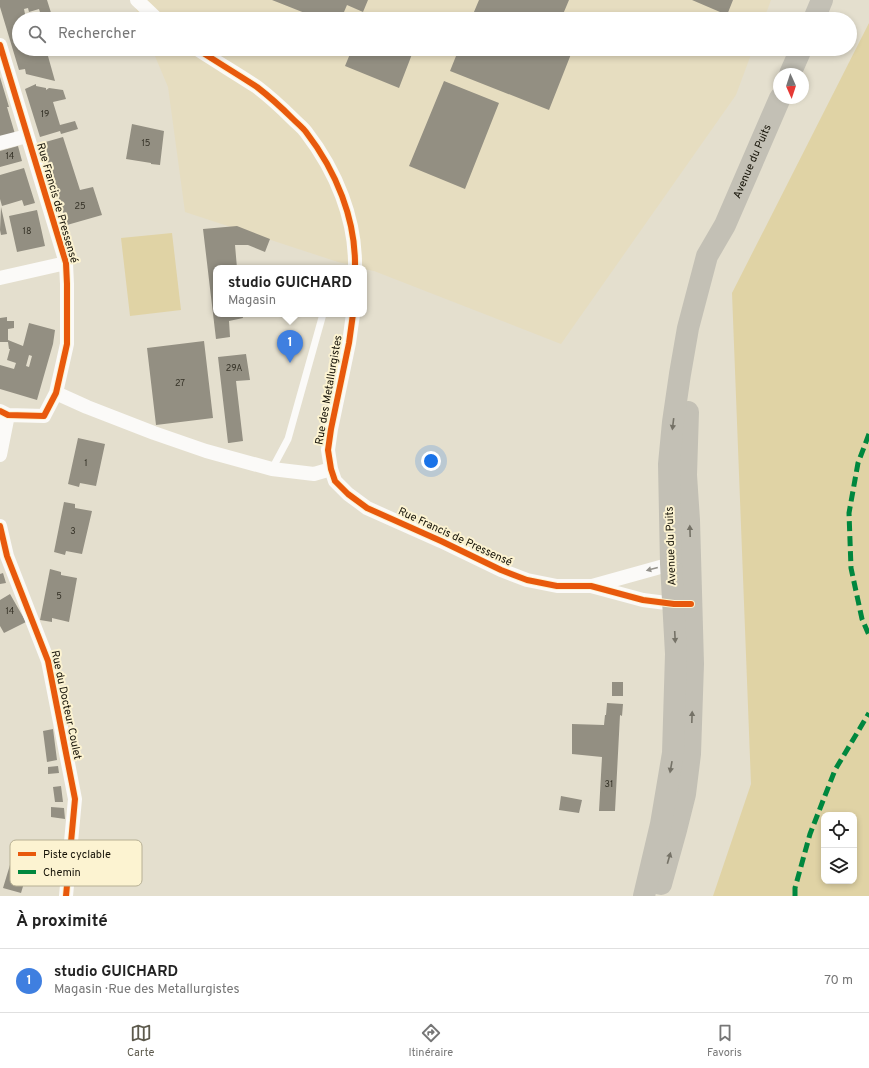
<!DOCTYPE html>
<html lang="fr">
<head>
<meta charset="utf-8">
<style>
	:root { --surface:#fff; --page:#f6f6f6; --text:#222; --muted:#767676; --line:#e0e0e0; --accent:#5d5a4d }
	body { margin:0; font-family:Overpass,sans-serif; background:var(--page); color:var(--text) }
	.controls { position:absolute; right:12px; bottom:12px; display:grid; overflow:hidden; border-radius:8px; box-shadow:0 2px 6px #0003 }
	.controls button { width:36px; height:36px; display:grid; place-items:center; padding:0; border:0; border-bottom:1px solid var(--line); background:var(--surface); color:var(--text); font:20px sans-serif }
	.compass { position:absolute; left:773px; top:68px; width:36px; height:36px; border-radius:50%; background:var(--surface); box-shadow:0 2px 6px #0003; rotate:177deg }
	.you { position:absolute; left:431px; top:461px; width:14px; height:14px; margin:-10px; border:3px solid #fff; border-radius:50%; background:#1a73e8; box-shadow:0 0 0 6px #1a73e833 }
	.badge { display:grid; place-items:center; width:26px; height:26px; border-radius:50%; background:var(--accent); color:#fff; font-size:13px; font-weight:700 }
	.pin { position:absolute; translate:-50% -33px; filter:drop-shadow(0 1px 2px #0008) }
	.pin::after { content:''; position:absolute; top:21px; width:14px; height:12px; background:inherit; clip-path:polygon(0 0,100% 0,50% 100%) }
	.popup { position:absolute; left:213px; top:265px; width:154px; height:52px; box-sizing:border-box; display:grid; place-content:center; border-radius:8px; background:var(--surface); filter:drop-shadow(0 1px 3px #0005); font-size:13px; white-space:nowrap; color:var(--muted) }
	.popup b { font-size:15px; color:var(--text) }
	.popup::after { content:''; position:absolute; left:50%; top:100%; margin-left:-8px; border:8px solid transparent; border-top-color:var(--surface) }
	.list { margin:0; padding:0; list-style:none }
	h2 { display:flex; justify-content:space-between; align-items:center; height:52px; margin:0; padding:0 16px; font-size:17px }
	h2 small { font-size:13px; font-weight:400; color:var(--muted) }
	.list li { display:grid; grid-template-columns:26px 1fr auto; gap:12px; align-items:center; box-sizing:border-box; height:64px; padding:0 16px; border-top:1px solid var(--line) }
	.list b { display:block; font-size:15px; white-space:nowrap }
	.list p { margin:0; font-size:13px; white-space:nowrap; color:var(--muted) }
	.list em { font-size:13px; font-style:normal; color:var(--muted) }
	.icon { flex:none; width:22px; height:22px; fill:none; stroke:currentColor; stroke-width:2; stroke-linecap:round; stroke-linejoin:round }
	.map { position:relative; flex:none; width:869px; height:896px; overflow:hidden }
	.search { position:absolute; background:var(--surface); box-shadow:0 2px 6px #0003; left:12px; right:12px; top:12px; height:44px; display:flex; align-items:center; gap:10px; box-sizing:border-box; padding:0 14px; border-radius:22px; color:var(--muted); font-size:15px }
	.sheet { height:116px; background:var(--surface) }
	nav { display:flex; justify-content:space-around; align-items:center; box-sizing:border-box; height:56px; border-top:1px solid var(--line); background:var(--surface); font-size:11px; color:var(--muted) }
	nav a { display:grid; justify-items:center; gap:2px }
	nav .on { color:var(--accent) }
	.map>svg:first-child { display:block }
</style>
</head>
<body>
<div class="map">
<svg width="869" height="896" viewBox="0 0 869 896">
	<rect width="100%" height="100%" fill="#e4dfce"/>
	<path fill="#e6ddc0" d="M132,0H771L764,19H140Z
		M152,49H753L736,95L561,344L374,271L364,269V268L338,262L185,212L168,87Z"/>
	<path fill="#e0d3a5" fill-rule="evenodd" d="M869,23V896H713L751,784L732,293ZM824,815H854V881H824Z
		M172,233L181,310L130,316L121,238Z"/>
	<path fill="#938f82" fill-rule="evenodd" d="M0,0H47L53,19H42L39,9L29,12L28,8L24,9L26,19H19V49H46L55,81L26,74L25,69L19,70L0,7Z
		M272,0H368L363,12L347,5L341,19H320Z
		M479,0H569L561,19H471Z
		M692,0H733L727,15Z
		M352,49H414L399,88L345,66Z
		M453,49H573L549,110L450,71L458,51Z
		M0,77L9,107H7L15,134L0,138Z
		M444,81L499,103L465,189L409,166Z
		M36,84V86L46,88V90L49,88L63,90L66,99L53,102L60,125L75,121L78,129L61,134L60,131L40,137L25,89Z
		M132,124L164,131L160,165L151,164V163L126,159Z
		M63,137L80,190L93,187L102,215L67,225L42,143Z
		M18,146L22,161L0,167V151Z
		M24,168L35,203L24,206L22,200L2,206L0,199V175Z
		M1,207L7,234L1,235L0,230Z
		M37,210L45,246L17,252L9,216Z
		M237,226L270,239L265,252L248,245H235L237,268H216V314H242L243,318L229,321L230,337L216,339L203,229Z
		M7,317V321H14V328L8,329V340L23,346L29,323L55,330L53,344L37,400L0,389V365L14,369L16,363L7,360L10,349H9L8,342H0V318ZM29,355L32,356L29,367L26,366Z
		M204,341L213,418L156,425L147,348Z
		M246,354L250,380L236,381L243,441L229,443H228L218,357Z
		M78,438L105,444L96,486L80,483L79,487L68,484Z
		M64,502L75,504V508L92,511L82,554L66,551L65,555L54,552Z
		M50,569L61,572V575L77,578L69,622L52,618V622L40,620Z
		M3,573L6,583L0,584V574Z
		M10,594L26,622L4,633L0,626V600Z
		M612,682H623V696H612Z
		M607,703L623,704L622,716L620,715L615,811H599L602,757L572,754V724L604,725L605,715H606Z
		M53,729L57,760L47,762L43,731Z
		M58,766L59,773L48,774V767Z
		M61,786L63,802H55L53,787Z
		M561,796L582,800L579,813L559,810Z
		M51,807L64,808L65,819L51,817Z
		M16,845L28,848L26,854L37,857L29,885L24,883L21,893L3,888Z"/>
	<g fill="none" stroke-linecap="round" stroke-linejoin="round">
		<path stroke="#fbfaf8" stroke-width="7" d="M272,469L288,439L323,314"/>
		<path stroke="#fbfaf8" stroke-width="14" d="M137,0L157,19
			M0,45L66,263L67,284V344L56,393L44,416L8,415L0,411
			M197,49C217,62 237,74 257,87C270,97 282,108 293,119C298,124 303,128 306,132C336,171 356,219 355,268
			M0,143L27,136
			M0,278L66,263
			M353,314L349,343L331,429L328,450L331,469L335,481L348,494L367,508L441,541L501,570L527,580L557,586H591L643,600L674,604H681
			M56,393L87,407L154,433L206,451L272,469L314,474L331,469
			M0,455L8,415
			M0,526L7,556L48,661L75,799L66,896
			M592,586L671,564L678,563"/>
		<g stroke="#c3c0b5" stroke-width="22">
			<path d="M814,19L822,0"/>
			<path d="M790,74L801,49"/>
			<path d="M661,884L676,830L685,794L690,754L693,664L689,520L686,475L688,412"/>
			<path id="s1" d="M644,896L661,824L673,753L676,654L671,564L669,464L673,422L680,374L688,328L707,256L725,225L780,98"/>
		</g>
		<path stroke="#00873e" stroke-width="5" stroke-dasharray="10 5" stroke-linecap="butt" d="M869,434L858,463L849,513L851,568L862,619L869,635
			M795,896V888L810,834L835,770L869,713"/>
		<defs>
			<path id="cycleway" d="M0,45L66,263L67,284V344L56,393L44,416L8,415L0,411
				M197,49C217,62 237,74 257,87C270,97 282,108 293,119C298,124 303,128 306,132C336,171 356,219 355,268
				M353,314L349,343L331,429L328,450L331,469L335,481L348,494L367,508L441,541L501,570L527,580L557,586H591L643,600L674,604H691
				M0,526L7,556L48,661L75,799L66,896"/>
		</defs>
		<use href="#cycleway" stroke="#fcf3d1" stroke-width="8"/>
		<use href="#cycleway" stroke="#e8590c" stroke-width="6"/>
	</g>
	<defs><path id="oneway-solid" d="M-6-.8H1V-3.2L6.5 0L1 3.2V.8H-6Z"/></defs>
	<g fill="#757267">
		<use href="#oneway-solid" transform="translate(673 424) rotate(97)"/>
		<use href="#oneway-solid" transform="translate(690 531) rotate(-92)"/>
		<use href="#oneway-solid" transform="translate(675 637) rotate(87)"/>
		<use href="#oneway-solid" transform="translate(692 717) rotate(-88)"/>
		<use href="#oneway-solid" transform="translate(671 767) rotate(100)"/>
		<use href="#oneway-solid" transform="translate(669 858) rotate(-74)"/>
	</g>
	<use fill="#94928c" href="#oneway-solid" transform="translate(652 569) rotate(165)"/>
	<g text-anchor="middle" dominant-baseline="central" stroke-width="4" stroke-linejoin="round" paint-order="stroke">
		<g font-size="9" fill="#343126">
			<text x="45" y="114">19</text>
			<text x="146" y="143">15</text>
			<text x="10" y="156">14</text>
			<text x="80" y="206">25</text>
			<text x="27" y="231">18</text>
			<text x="234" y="368">29A</text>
			<text x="180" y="383">27</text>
			<text x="86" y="463">1</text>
			<text x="73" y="531">3</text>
			<text x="59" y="596">5</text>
			<text x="10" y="611">14</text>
			<text x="609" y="784">31</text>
		</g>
		<g font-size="11" fill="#151207" stroke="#fcf3d1">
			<text stroke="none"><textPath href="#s1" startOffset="752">Avenue du Puits</textPath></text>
			<text transform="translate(57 203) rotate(74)">Rue Francis de Pressensé</text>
			<text transform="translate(329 390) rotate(-80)">Rue des Metallurgistes</text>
			<text transform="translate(455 537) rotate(25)">Rue Francis de Pressensé</text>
			<text transform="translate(671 546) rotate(-92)">Avenue du Puits</text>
			<text transform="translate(66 705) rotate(78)">Rue du Docteur Coulet</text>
		</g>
	</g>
	<rect x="10" y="840" width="132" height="46" rx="6" fill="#fcf3d1" stroke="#b7b094" stroke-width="1"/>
	<rect x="18" y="852" width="18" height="4" fill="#e8590c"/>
	<rect x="18" y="870" width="18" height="4" fill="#00873e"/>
	<g font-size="11" fill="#151207">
		<text x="43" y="858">Piste cyclable</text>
		<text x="43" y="876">Chemin</text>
	</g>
</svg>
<div class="controls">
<button><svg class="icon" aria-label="locate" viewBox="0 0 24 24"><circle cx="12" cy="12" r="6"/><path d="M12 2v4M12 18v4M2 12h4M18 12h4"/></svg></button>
<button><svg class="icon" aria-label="layers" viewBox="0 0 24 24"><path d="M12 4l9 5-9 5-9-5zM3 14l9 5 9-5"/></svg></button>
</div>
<svg class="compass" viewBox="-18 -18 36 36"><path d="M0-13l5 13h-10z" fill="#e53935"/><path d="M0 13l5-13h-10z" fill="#767676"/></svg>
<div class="you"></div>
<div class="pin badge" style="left:290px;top:363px;background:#3f7fe0">1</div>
<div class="popup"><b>studio GUICHARD</b>Magasin</div>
<div class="search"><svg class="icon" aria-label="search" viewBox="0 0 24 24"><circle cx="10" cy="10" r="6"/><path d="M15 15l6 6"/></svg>Rechercher</div>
</div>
<section class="sheet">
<h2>À proximité<small></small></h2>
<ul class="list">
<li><span class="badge" style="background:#3f7fe0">1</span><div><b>studio GUICHARD</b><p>Magasin · Rue des Metallurgistes</p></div><em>70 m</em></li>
</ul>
</section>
<nav>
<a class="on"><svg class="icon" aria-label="map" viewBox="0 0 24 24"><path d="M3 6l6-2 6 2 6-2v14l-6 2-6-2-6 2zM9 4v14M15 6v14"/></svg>Carte</a>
<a><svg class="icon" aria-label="directions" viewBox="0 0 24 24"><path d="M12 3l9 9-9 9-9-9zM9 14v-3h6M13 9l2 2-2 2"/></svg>Itinéraire</a>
<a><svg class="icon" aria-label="saved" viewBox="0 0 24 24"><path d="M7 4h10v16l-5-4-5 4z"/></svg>Favoris</a>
</nav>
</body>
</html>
